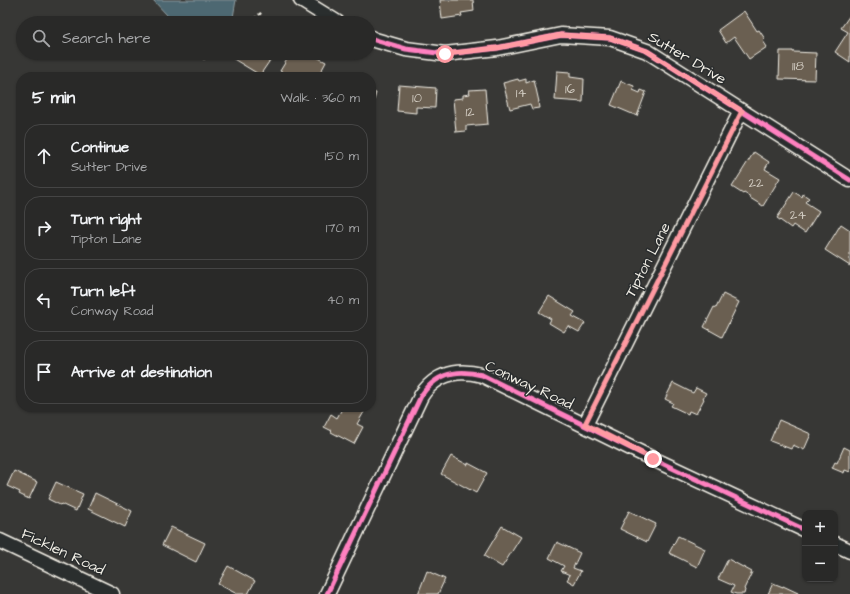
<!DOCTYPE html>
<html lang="en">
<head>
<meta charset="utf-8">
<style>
	:root { --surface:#292928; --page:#353534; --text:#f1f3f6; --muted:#a5a6a8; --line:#454545 }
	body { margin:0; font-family:"Architects Daughter",sans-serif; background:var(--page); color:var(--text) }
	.controls { position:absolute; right:12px; bottom:12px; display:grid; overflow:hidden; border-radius:8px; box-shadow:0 1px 3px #0004 }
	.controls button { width:36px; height:36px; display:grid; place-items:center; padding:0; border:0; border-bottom:1px solid var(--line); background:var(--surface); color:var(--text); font:20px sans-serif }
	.stop { position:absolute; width:12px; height:12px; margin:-9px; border:3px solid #ff9aa2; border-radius:50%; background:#fff }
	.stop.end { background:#ff9aa2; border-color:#fff; box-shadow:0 1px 4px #0008 }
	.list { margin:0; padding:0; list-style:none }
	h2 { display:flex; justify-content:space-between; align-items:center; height:52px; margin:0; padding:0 16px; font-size:17px }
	h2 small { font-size:13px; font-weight:400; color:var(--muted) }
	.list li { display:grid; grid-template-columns:26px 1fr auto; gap:12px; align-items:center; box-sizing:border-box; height:64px; margin:0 8px 8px; padding:0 8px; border:1px solid var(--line); border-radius:16px }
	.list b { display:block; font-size:15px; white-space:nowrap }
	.list p { margin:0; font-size:13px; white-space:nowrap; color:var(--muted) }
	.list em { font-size:13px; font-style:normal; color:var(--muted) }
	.icon { flex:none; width:22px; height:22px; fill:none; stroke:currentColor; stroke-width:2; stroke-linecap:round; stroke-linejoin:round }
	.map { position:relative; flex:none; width:850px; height:594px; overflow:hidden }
	.search { position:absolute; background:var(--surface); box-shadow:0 1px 3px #0004; left:16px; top:16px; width:360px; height:44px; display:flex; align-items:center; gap:10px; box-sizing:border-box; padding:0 14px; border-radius:22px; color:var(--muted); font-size:15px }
	.panel { position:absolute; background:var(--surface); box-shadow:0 1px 3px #0004; left:16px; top:72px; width:360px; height:340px; border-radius:16px }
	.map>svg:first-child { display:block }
</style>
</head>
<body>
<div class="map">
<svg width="850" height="594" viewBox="0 0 850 594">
	<rect width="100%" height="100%" fill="#373735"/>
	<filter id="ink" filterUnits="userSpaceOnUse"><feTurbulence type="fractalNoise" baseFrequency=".025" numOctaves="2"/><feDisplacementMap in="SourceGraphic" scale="8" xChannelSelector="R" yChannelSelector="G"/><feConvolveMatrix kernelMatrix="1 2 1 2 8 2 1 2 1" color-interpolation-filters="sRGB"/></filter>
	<g filter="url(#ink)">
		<path fill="#4d6772" stroke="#909ea1" d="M153,0H236L232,23H172L167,15Z"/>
		<path fill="#6b5f51" stroke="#f4f1e8" d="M440,0H473L474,11L461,13L462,16L442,19Z
			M744,11L757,31L759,30L765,39L763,41L767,47L749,59L734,37L726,43L718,30Z
			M850,15V62L835,52L848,32L841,28Z
			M780,51H793V52L816,53L815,80L779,79Z
			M236,53H275L260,75L232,58Z
			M291,53H303L305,54V53H309L326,62L318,77H290L280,71Z
			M557,71L570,72V77L584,79L583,102L555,100Z
			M518,79L519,81L526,79V83L534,80L539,102H538L539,108L532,109L530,104L510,109L503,83Z
			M621,81L634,86L633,90L640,93L641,90L646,92L637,116L611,105Z
			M399,85L436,88L435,108L416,107V113L397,111Z
			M485,89L488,124L466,126V131L456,132L453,99L463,98V95L470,94L469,90Z
			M371,92L376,93L371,112Z
			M754,152L769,162L765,169L780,178L763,206L750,198L751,197L744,193L743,194L732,187Z
			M794,192L802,197L803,194L809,198L805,202L819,211L805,233L793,225L791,228L777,218Z
			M841,224L850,230V266L825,250Z
			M723,294L739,302L722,337L704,327L714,307L716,308Z
			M549,296L575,312L572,316L585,323L579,332L568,326L564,332L549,323L551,319L539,312Z
			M673,383L693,393L696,388L706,393L703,398L704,399L696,414L689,411L688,414L671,406L673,403L665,399Z
			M343,407H363L361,411L364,412L357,424L363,427L354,444L331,432L332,431L324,427L331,414L337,418Z
			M779,420L811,434L804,450L793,445L791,449L770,441Z
			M844,447L850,450V472L845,470L844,473L832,468L835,462L837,463Z
			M451,456L468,465V463L487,473L476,493L441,474Z
			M14,471L37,482L29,499L19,494L20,492L7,486Z
			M56,482L83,494L76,511L61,504L60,505L48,499Z
			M95,493L132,511L125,527L88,509Z
			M629,511L656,524L647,542L620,529Z
			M502,526L521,537L502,567L484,556Z
			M171,527L205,543L196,562L162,545Z
			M678,536L705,549L697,567L669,553Z
			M557,542L580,553L573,568L581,571L574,584L567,580L570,575L561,571L564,566L549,558Z
			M728,559L752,572L744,589L745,590L744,594H736L731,592L734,586L718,579Z
			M228,566L255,581L248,594H237L218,584Z
			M427,571L445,579L438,594H418Z
			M773,583L783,587V586L798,593V594H768Z"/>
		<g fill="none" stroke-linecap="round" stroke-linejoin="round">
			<defs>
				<path id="street" d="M301,0L338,23
					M369,37L375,40L406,49L445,54L497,48L561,35L610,38L647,51L850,180
					M585,425L741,111
					M0,541L112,594
					M835,544L850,551
					M327,594L421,396C423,393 426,389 429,386C444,371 462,370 482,375L653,459L805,530"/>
			</defs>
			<use href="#street" stroke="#f4f1e8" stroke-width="17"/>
			<path stroke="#f4f1e8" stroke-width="2.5" stroke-dasharray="3 3" stroke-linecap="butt" d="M250,23L262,12
				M203,59L214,53"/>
			<use href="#street" stroke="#2a2d2e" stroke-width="14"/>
			<defs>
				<path id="cycleway" d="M369,37L375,40L406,49L445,54L497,48L561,35L610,38L647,51L850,180
					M327,594L421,396C423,393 426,389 429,386C444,371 462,370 482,375L653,459L805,530"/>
			</defs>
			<use href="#cycleway" stroke="#2a2d2e" stroke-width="8"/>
			<use href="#cycleway" stroke="#ff80c0" stroke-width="5"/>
		</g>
	</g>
	<g fill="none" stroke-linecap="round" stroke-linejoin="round" filter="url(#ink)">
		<path stroke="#ff9aa2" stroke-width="5" d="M445,54L497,48L561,35L610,38L647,51L742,111L585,424L653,459"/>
	</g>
	<g text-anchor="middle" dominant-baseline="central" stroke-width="3" stroke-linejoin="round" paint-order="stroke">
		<g font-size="13" fill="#d2ccc2">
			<text x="798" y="66">118</text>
			<text x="570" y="89">16</text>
			<text x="521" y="93">14</text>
			<text x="417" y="98">10</text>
			<text x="470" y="112">12</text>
			<text x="756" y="183">22</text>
			<text x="798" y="215">24</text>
		</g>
		<g font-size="15" fill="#f4f1e8" stroke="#2a2d2e">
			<text transform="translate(687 58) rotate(31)">Sutter Drive</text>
			<text transform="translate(648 260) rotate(-63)">Tipton Lane</text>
			<text transform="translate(529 385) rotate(25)">Conway Road</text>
			<text transform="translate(63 552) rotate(25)">Ficklen Road</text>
		</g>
	</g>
</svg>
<div class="controls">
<button>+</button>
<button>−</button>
</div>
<div class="stop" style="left:445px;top:54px"></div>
<div class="stop end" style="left:653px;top:459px"></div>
<div class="search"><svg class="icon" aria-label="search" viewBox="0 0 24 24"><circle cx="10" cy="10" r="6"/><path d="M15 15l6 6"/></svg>Search here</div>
<section class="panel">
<h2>5 min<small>Walk · 360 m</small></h2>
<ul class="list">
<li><svg class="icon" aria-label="ahead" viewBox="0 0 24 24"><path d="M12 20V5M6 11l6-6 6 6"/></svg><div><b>Continue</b><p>Sutter Drive</p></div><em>150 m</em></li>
<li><svg class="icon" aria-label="right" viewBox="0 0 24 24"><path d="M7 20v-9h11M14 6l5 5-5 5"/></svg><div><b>Turn right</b><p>Tipton Lane</p></div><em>170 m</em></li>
<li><svg class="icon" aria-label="left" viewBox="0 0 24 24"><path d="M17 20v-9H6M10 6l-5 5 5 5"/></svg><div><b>Turn left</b><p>Conway Road</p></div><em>40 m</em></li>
<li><svg class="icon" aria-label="arrive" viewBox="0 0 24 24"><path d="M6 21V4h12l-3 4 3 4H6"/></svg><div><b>Arrive at destination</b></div></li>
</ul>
</section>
</div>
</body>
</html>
